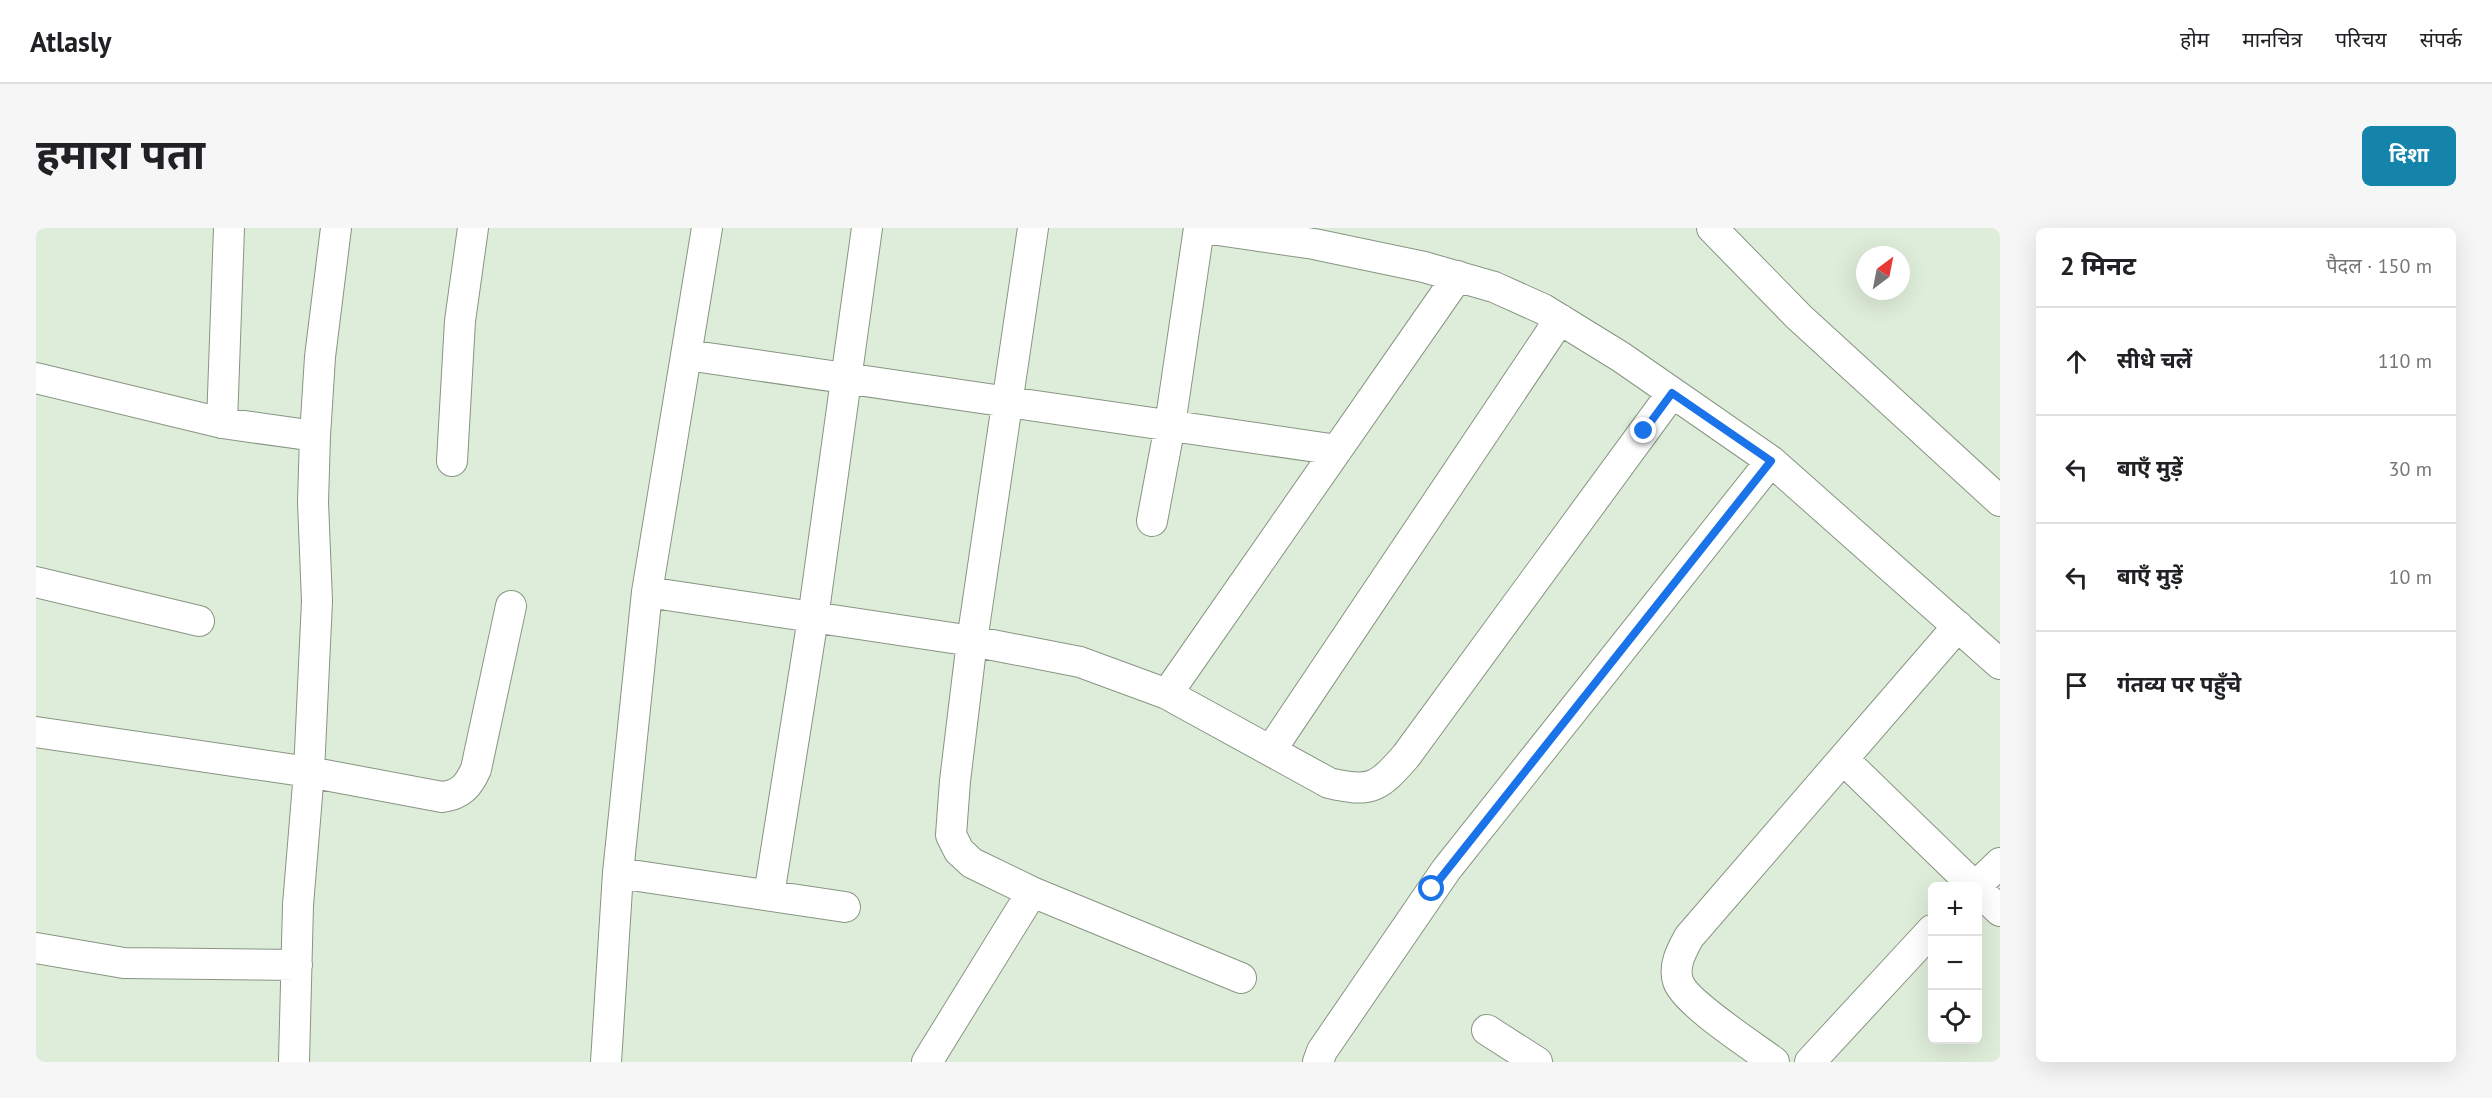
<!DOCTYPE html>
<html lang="hi">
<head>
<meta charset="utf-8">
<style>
	:root { --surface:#fff; --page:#f6f6f6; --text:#202124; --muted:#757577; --line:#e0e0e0; --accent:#1484ab }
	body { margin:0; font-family:"PT Sans","Noto Sans Devanagari",sans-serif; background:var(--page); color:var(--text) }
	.controls { position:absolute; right:18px; bottom:18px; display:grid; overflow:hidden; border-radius:9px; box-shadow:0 6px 24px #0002 }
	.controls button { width:54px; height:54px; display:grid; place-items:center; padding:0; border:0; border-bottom:2px solid var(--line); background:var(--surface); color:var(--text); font:30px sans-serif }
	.compass { position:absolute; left:1820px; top:18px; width:54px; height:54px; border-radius:50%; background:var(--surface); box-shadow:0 6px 24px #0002; rotate:32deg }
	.stop { position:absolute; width:18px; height:18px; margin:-14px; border:4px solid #1a73e8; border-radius:50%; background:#fff }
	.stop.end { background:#1a73e8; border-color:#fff; box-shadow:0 2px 6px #0008 }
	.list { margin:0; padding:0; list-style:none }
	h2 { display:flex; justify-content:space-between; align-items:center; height:78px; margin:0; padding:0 24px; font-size:26px }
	h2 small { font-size:20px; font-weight:400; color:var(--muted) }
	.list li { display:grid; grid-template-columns:39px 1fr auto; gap:18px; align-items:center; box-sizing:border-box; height:108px; padding:0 24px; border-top:2px solid var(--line) }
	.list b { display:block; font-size:22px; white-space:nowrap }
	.list em { font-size:20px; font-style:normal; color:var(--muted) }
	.icon { flex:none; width:33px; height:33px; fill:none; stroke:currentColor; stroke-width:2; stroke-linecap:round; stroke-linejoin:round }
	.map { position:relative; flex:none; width:1964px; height:834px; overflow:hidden; border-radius:9px }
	header { display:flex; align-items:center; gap:36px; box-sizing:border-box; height:84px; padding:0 30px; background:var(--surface); border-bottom:2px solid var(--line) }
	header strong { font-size:28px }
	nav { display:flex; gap:33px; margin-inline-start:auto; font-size:21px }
	.intro { display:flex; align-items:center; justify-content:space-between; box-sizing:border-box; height:144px; padding:0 36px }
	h1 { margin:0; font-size:42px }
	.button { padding:15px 27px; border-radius:9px; background:var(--accent); color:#fff; font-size:21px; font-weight:700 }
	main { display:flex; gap:36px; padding:0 36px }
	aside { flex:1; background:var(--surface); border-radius:9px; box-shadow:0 6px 24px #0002 }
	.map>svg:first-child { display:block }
</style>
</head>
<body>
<header>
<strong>Atlasly</strong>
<nav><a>होम</a><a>मानचित्र</a><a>परिचय</a><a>संपर्क</a></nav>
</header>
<div class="intro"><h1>हमारा पता</h1><a class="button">दिशा</a></div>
<main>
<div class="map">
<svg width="1964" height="834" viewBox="0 0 1964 834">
	<rect width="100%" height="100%" fill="#deedd9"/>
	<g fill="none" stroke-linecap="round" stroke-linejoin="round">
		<defs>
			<path id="street" d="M997,0L936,413L919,553L915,607L923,623L936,635L996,664L1205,750
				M1168,0L1278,16L1388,39L1458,59L1507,81L1585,129L1735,233L1964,436
				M1676,0L1763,89L1964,273
				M651,127L1301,222
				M0,150L186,195L279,208
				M186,195L193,0
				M416,233L424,93L437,0
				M1116,293L1134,197L1163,0
				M0,354L163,393
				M611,364L936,413L1044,434L1131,466L1293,555C1335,565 1342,560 1370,528L1636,165
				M1131,466L1422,48
				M0,504L273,544L406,569C425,567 433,557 440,541L475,378
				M1235,522L1524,91
				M1807,531L1938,658
				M582,645L809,679
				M1940,658L1964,635
				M1942,662L1964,683
				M733,667L777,390L831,0
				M0,720L88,735L261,737
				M1451,802L1501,834
				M258,834L262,677L273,544L281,373L277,274L279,208L284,129L300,0
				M570,834L582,645L611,364L671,0
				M891,834L996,664
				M1282,834L1286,823L1410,642L1735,233
				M1738,834C1718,819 1648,774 1642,753C1637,737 1646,722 1653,709L1922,398
				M1774,834L1896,702"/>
		</defs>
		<use href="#street" stroke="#879582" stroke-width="32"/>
		<use href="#street" stroke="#fff" stroke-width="30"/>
	</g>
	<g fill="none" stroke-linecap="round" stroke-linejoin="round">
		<path stroke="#1a73e8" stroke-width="8" d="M1396,661L1735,233L1636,165L1608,203"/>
	</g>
</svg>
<div class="controls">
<button>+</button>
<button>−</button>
<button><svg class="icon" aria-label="locate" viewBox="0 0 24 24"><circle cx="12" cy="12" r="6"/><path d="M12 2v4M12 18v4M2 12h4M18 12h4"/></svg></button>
</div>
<svg class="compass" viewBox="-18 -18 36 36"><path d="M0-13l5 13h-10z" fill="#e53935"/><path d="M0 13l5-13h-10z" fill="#757577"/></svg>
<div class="stop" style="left:1396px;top:661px"></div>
<div class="stop end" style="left:1608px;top:203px"></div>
</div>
<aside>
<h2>2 मिनट<small>पैदल · 150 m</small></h2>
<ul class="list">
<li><svg class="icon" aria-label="ahead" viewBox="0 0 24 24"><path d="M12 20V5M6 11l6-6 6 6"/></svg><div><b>सीधे चलें</b></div><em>110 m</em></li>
<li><svg class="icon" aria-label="left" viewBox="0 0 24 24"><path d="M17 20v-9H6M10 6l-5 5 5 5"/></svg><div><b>बाएँ मुड़ें</b></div><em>30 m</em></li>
<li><svg class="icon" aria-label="left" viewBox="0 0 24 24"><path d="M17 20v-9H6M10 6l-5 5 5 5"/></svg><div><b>बाएँ मुड़ें</b></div><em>10 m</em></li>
<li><svg class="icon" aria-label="arrive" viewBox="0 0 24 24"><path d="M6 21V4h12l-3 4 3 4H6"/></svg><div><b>गंतव्य पर पहुँचे</b></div></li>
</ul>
</aside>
</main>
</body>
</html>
